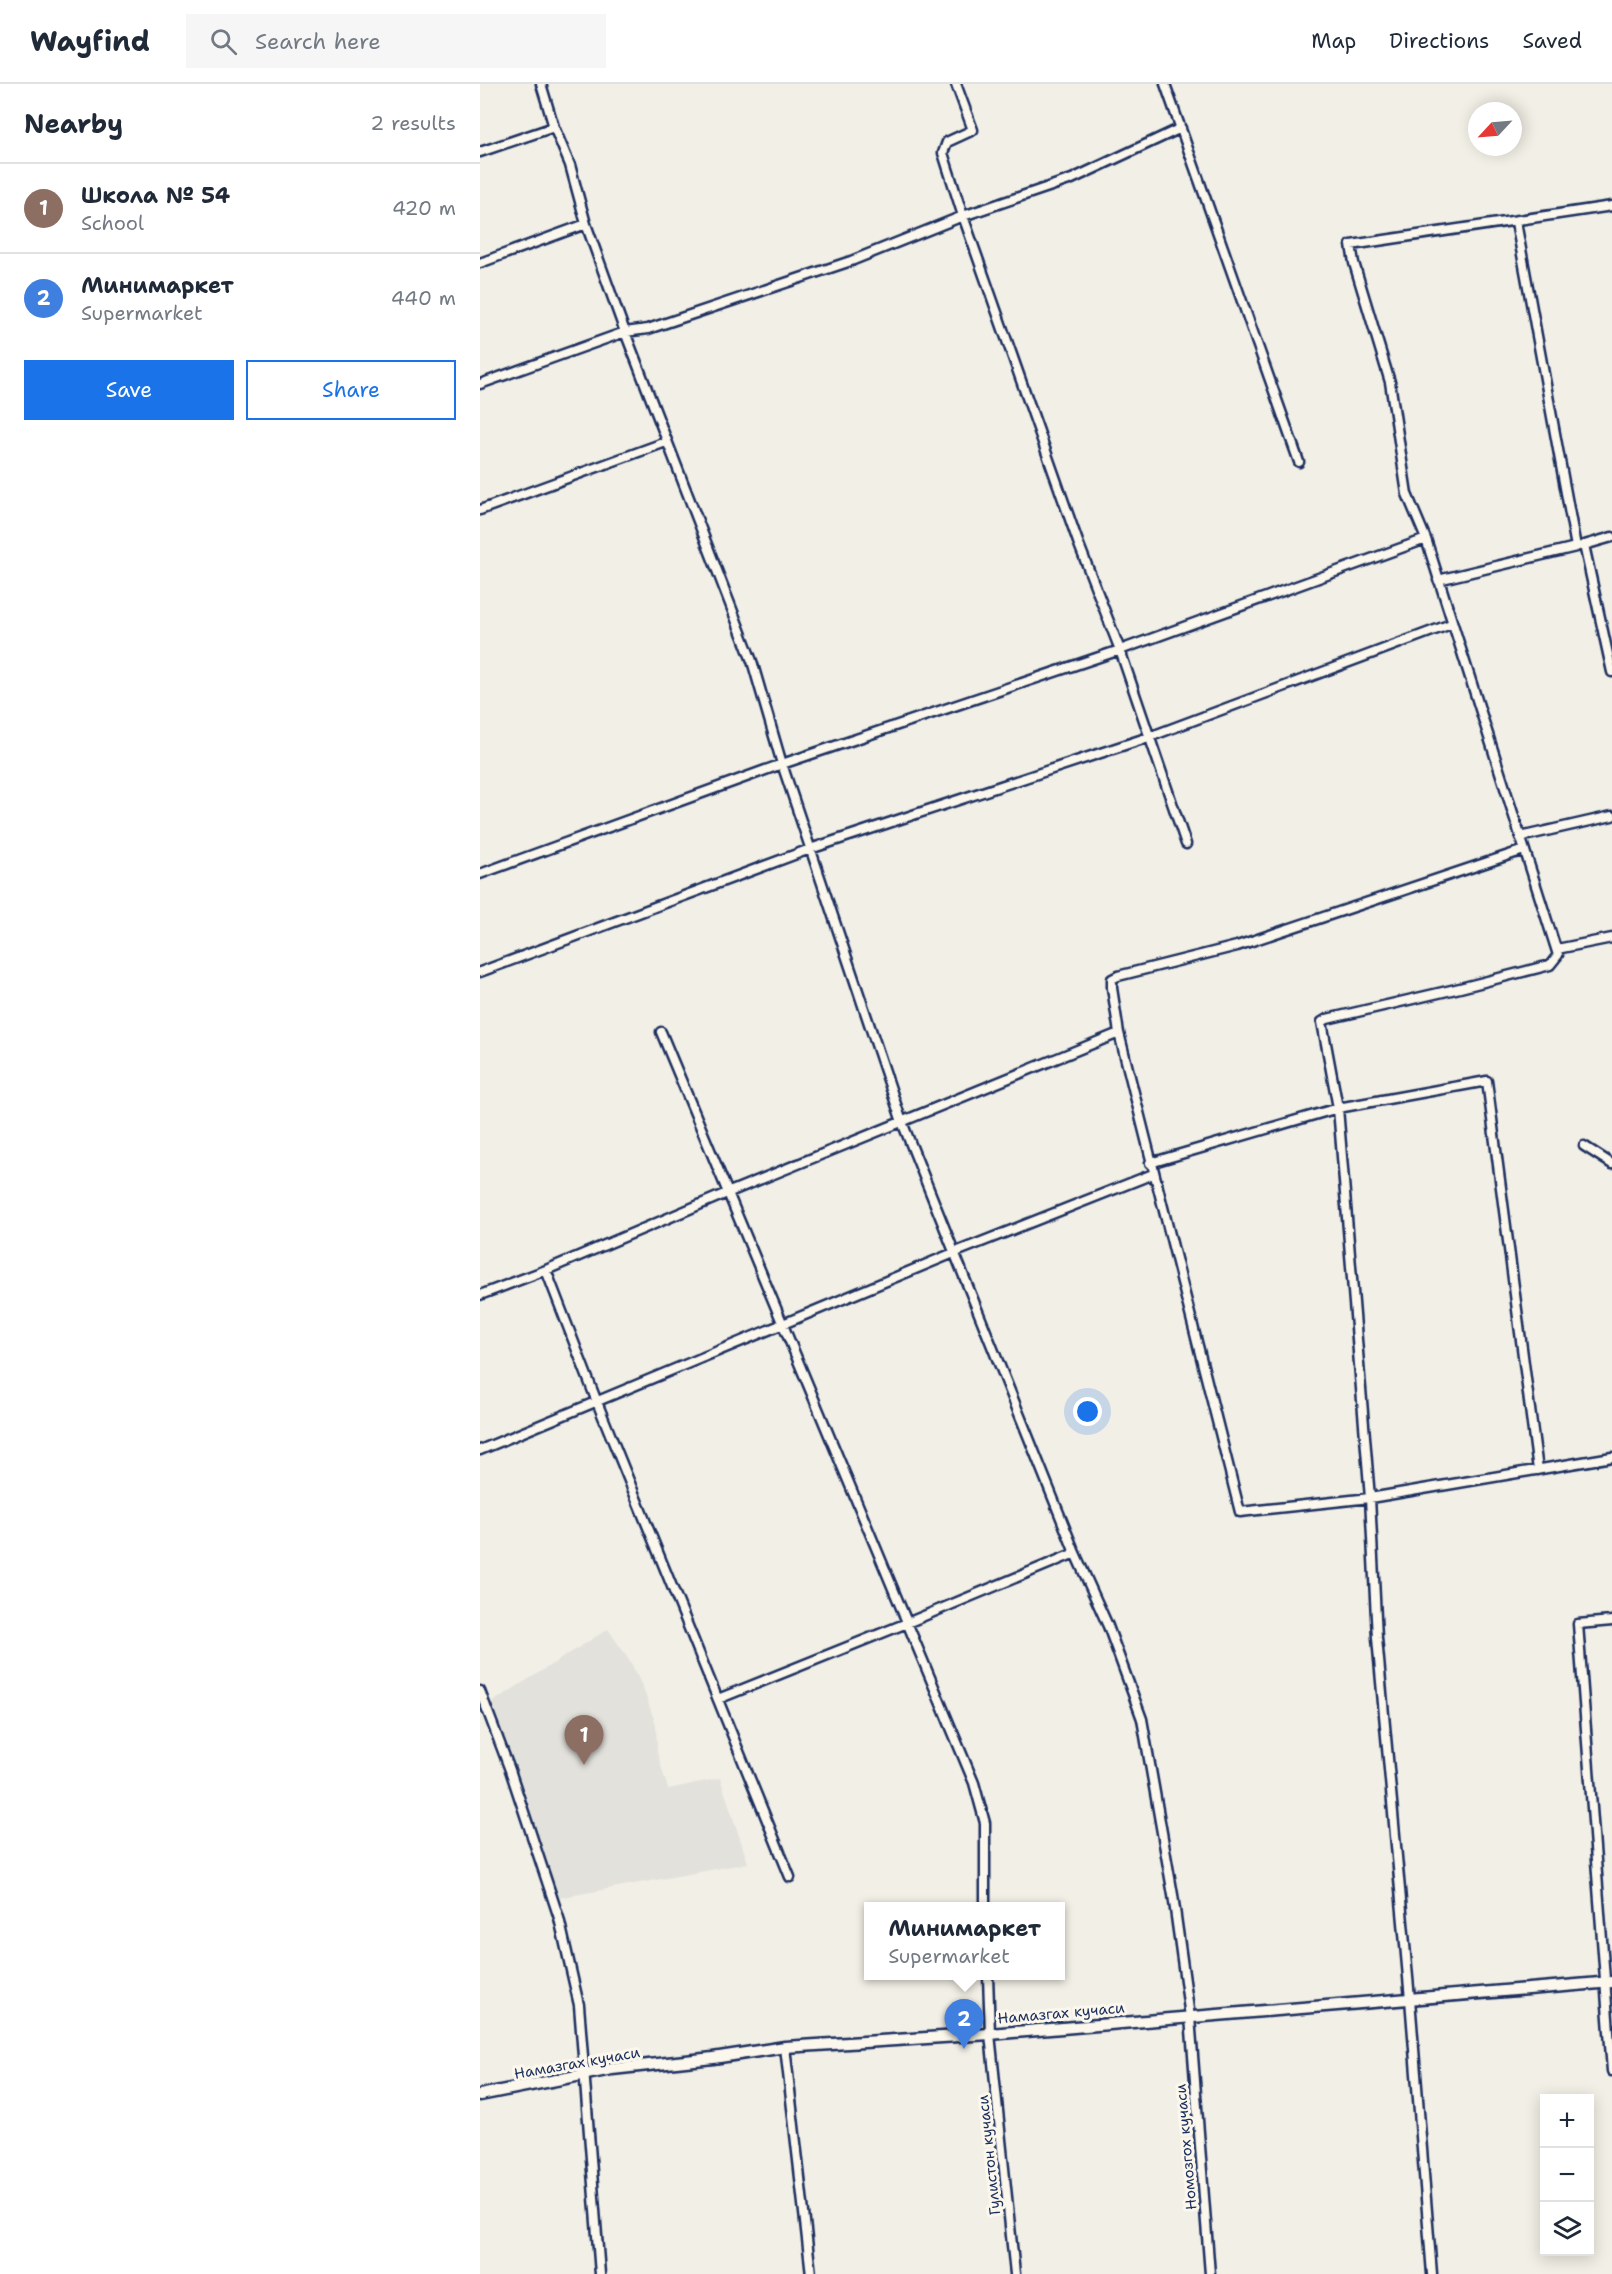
<!DOCTYPE html>
<html lang="en">
<head>
<meta charset="utf-8">
<style>
	:root { --surface:#fff; --page:#f6f6f7; --text:#1f2937; --muted:#747a83; --line:#e0e1e3; --accent:#1a73e8 }
	body { margin:0; font-family:"Shantell Sans",sans-serif; background:var(--page); color:var(--text) }
	.controls { position:absolute; right:18px; bottom:18px; display:grid; overflow:hidden; border-radius:0px; box-shadow:0 3px 15px #0003 }
	.controls button { width:54px; height:54px; display:grid; place-items:center; padding:0; border:0; border-bottom:2px solid var(--line); background:var(--surface); color:var(--text); font:30px sans-serif }
	.compass { position:absolute; left:988px; top:18px; width:54px; height:54px; border-radius:50%; background:var(--surface); box-shadow:0 3px 15px #0003; rotate:244deg }
	.you { position:absolute; left:608px; top:1328px; width:21px; height:21px; margin:-15px; border:4px solid #fff; border-radius:50%; background:#1a73e8; box-shadow:0 0 0 9px #1a73e833 }
	.badge { display:grid; place-items:center; width:39px; height:39px; border-radius:50%; background:var(--accent); color:#fff; font-size:20px; font-weight:700 }
	.pin { position:absolute; translate:-50% -50px; filter:drop-shadow(0 2px 3px #0008) }
	.pin::after { content:''; position:absolute; top:32px; width:21px; height:18px; background:inherit; clip-path:polygon(0 0,100% 0,50% 100%) }
	.popup { position:absolute; left:384px; top:1818px; width:201px; height:78px; box-sizing:border-box; display:grid; place-content:center; border-radius:0px; background:var(--surface); filter:drop-shadow(0 2px 4px #0005); font-size:20px; white-space:nowrap; color:var(--muted) }
	.popup b { font-size:22px; color:var(--text) }
	.popup::after { content:''; position:absolute; left:50%; top:100%; margin-left:-12px; border:12px solid transparent; border-top-color:var(--surface) }
	.list { margin:0; padding:0; list-style:none }
	h2 { display:flex; justify-content:space-between; align-items:center; height:78px; margin:0; padding:0 24px; font-size:26px }
	h2 small { font-size:20px; font-weight:400; color:var(--muted) }
	.list li { display:grid; grid-template-columns:39px 1fr auto; gap:18px; align-items:center; box-sizing:border-box; height:90px; padding:0 24px; border-top:2px solid var(--line) }
	.list b { display:block; font-size:22px; white-space:nowrap }
	.list p { margin:0; font-size:20px; white-space:nowrap; color:var(--muted) }
	.list em { font-size:20px; font-style:normal; color:var(--muted) }
	.actions { display:flex; gap:12px; padding:18px 24px }
	.actions a { flex:1; padding:14px 0; border:2px solid var(--accent); border-radius:0px; text-align:center; font-size:21px; color:var(--accent) }
	.actions .main { background:var(--accent); color:#fff }
	.icon { flex:none; width:33px; height:33px; fill:none; stroke:currentColor; stroke-width:2; stroke-linecap:round; stroke-linejoin:round }
	.map { position:relative; flex:none; width:1132px; height:2190px; overflow:hidden }
	header { display:flex; align-items:center; gap:36px; box-sizing:border-box; height:84px; padding:0 30px; background:var(--surface); border-bottom:2px solid var(--line) }
	header strong { font-size:28px }
	nav { display:flex; gap:33px; margin-inline-start:auto; font-size:21px }
	.search { width:420px; height:54px; background:var(--page); display:flex; align-items:center; gap:15px; box-sizing:border-box; padding:0 21px; border-radius:0px; color:var(--muted); font-size:22px }
	main { display:flex }
	aside { flex:1; background:var(--surface) }
	.map>svg:first-child { display:block }
</style>
</head>
<body>
<header>
<strong>Wayfind</strong>
<div class="search"><svg class="icon" aria-label="search" viewBox="0 0 24 24"><circle cx="10" cy="10" r="6"/><path d="M15 15l6 6"/></svg>Search here</div>
<nav><a>Map</a><a>Directions</a><a>Saved</a></nav>
</header>
<main>
<aside>
<h2>Nearby<small>2 results</small></h2>
<ul class="list">
<li><span class="badge" style="background:#8d6e63">1</span><div><b>Школа № 54</b><p>School</p></div><em>420 m</em></li>
<li><span class="badge" style="background:#3f7fe0">2</span><div><b>Минимаркет</b><p>Supermarket</p></div><em>440 m</em></li>
</ul>
<div class="actions"><a class="main">Save</a><a>Share</a></div>
</aside>
<div class="map">
<svg width="1132" height="2190" viewBox="0 0 1132 2190">
	<rect width="100%" height="100%" fill="#f2efe6"/>
	<filter id="ink" filterUnits="userSpaceOnUse"><feTurbulence type="fractalNoise" baseFrequency=".0167" numOctaves="2"/><feDisplacementMap in="SourceGraphic" scale="12" xChannelSelector="R" yChannelSelector="G"/><feConvolveMatrix kernelMatrix="1 2 1 2 8 2 1 2 1" color-interpolation-filters="sRGB"/></filter>
	<g filter="url(#ink)">
		<path fill="#e2e1dc" d="M128,1545L151,1579L163,1604L176,1641L177,1668L188,1705L240,1694L268,1779L73,1815L6,1622Z"/>
		<g fill="none" stroke-linecap="round" stroke-linejoin="round">
			<defs>
				<path id="minor" d="M61,0L74,43L90,81L106,140L145,248L272,577L302,680L422,1038L595,1469L628,1542L662,1635L693,1811L710,1933L730,2190
					M476,0L493,46L467,58L463,69L483,132L598,458L640,566L706,760
					M685,0L819,378
					M0,68L74,43
					M0,179L106,140
					M0,300L145,248L168,245L371,177L483,132L592,95L701,44
					M0,426L186,358
					M1104,461L1132,588
					M1101,462L1132,453
					M958,496L1096,463L1036,138
					M1040,753L1132,732
					M1044,766L757,862L638,892L632,895V904L639,949L760,1428L890,1414L1132,1373
					M0,790L302,680L640,566L946,455
					M1077,865L1132,854
					M0,888L330,765L669,653L971,540
					M181,948L494,1699L505,1739V1822
					M1104,1062L1132,1080
					M670,1079L858,1024L1007,997L1058,1386
					M66,1186L117,1318L310,1793
					M0,1211L66,1186L247,1109L639,949
					M0,1366L476,1168L673,1090
					M1132,1537L1098,1540L1132,1987
					M0,1607L30,1686L79,1834L99,1921L120,2190
					M238,1615L427,1539L595,1469
					M508,1892L510,1950L535,2190
					M305,1963L331,2190
					M952,2190L930,1915L897,1554L890,1414L858,1024L842,938L847,935L980,904L1070,881L1078,871L946,455L927,410L910,298L874,179L871,161L1132,122"/>
				<path id="tertiary" d="M0,2011L132,1985L233,1974L305,1963L510,1950L1132,1898"/>
			</defs>
			<use href="#minor" stroke="#1b2f5e" stroke-width="13"/>
			<use href="#tertiary" stroke="#1b2f5e" stroke-width="15"/>
			<use href="#minor" stroke="#fbf7ec" stroke-width="8"/>
			<use href="#tertiary" stroke="#fbf7ec" stroke-width="10"/>
		</g>
	</g>
	<g text-anchor="middle" dominant-baseline="central" stroke-width="6" stroke-linejoin="round" paint-order="stroke">
		<g font-size="15" fill="#1b2f5e" stroke="#fbf7ec">
			<text transform="translate(581 1929) rotate(-5)">Намазгах кучаси</text>
			<text transform="translate(97 1979) rotate(-10)">Намазгах кучаси</text>
			<text transform="translate(706 2063) rotate(-95)">Номозгох кучаси</text>
			<text transform="translate(509 2071) rotate(-96)">Гулистон кучаси</text>
		</g>
	</g>
</svg>
<div class="controls">
<button>+</button>
<button>−</button>
<button><svg class="icon" aria-label="layers" viewBox="0 0 24 24"><path d="M12 4l9 5-9 5-9-5zM3 14l9 5 9-5"/></svg></button>
</div>
<svg class="compass" viewBox="-18 -18 36 36"><path d="M0-13l5 13h-10z" fill="#e53935"/><path d="M0 13l5-13h-10z" fill="#747a83"/></svg>
<div class="you"></div>
<div class="pin badge" style="left:104px;top:1681px;background:#8d6e63">1</div>
<div class="pin badge" style="left:484px;top:1965px;background:#3f7fe0">2</div>
<div class="popup"><b>Минимаркет</b>Supermarket</div>
</div>
</main>
</body>
</html>
